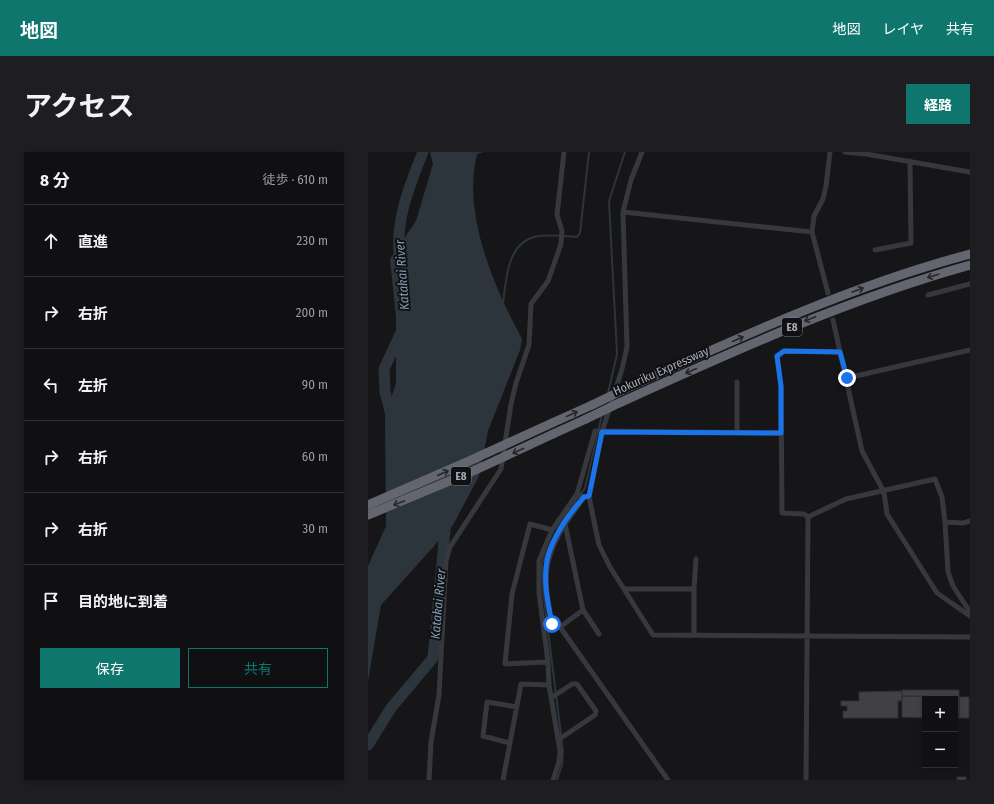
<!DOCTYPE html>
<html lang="ja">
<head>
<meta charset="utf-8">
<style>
	:root { --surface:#101012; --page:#1e1e20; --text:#f1f3f6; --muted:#9c9d9f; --line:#303032; --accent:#0f766e }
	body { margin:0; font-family:"Fira Sans Condensed","Noto Sans JP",sans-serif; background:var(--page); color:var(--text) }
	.controls { position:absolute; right:12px; bottom:12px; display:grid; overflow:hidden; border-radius:0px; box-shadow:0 2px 6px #0003 }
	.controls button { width:36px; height:36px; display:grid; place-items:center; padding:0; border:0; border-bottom:1px solid var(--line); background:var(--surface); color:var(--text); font:20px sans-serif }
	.stop { position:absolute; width:12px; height:12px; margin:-9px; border:3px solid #1a73e8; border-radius:50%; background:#fff }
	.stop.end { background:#1a73e8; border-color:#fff; box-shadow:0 1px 4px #0008 }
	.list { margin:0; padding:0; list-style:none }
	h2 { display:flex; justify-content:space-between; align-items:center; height:52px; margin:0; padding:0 16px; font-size:17px }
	h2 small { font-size:13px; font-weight:400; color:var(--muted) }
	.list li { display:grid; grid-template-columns:26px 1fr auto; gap:12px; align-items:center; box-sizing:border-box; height:72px; padding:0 16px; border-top:1px solid var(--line) }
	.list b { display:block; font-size:15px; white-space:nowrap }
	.list em { font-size:13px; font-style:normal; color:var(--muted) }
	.actions { display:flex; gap:8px; padding:12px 16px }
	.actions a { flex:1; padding:9px 0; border:1px solid var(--accent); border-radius:0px; text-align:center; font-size:14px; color:var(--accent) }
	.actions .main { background:var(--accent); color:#fff }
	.icon { flex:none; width:22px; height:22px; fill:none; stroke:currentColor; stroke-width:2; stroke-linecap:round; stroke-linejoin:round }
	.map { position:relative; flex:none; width:602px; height:628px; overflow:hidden; border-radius:0px }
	header { display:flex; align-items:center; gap:24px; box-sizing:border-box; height:56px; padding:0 20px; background:var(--accent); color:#fff }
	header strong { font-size:19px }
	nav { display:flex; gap:22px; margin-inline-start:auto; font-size:14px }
	.intro { display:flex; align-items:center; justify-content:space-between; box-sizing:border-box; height:96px; padding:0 24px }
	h1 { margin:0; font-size:28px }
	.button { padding:10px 18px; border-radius:0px; background:var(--accent); color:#fff; font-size:14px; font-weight:700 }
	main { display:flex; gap:24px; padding:0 24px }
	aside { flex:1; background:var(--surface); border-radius:0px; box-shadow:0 2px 6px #0003 }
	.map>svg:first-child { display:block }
</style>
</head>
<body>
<header>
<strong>地図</strong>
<nav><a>地図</a><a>レイヤ</a><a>共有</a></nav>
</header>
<div class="intro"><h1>アクセス</h1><a class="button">経路</a></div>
<main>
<aside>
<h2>8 分<small>徒歩 · 610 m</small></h2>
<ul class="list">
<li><svg class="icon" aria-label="ahead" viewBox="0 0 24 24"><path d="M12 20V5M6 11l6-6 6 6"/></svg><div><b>直進</b></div><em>230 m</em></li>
<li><svg class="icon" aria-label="right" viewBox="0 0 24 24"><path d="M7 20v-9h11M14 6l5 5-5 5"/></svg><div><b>右折</b></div><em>200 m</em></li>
<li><svg class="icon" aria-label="left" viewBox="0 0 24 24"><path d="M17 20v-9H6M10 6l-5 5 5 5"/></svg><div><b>左折</b></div><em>90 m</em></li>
<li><svg class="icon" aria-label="right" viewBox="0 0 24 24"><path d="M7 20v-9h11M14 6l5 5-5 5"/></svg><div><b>右折</b></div><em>60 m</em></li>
<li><svg class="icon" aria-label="right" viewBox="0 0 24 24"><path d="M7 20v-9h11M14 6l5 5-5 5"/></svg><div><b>右折</b></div><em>30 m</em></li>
<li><svg class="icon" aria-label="arrive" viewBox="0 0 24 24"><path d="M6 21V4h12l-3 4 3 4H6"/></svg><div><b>目的地に到着</b></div></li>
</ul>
<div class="actions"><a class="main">保存</a><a>共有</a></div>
</aside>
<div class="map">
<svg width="602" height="628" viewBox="0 0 602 628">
	<rect width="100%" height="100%" fill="#161618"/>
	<path fill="#2c353c" d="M62,0H116L109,2C94,62 126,135 154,187L152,198L120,279L111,324L85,373L13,453L0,529V414L18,374L17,266L28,231V165L22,107L48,69L65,12Z"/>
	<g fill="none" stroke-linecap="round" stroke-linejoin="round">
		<path stroke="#2c353c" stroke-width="2" d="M135,151C138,129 139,92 166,85C179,82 195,84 209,85L212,81L221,0
			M240,241L249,202L241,49L257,0
			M189,628L194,613L195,599L175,439L174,413L178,401L195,367L217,336L234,263"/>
		<path stroke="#2c353c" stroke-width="11" d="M32,109C26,71 41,35 55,0
			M24,267L17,240L16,217L34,178
			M0,593L23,556L65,506L78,369"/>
	</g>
	<path fill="#404145" stroke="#303034" d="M534,538H591V545L534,544Z
		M534,539V549H530V566H475V559H479V554H473V549H491V540Z
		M534,544L591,545V566H587V547H557V566L534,565Z
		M591,545H601V566H591Z
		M589,625H598V628H589Z"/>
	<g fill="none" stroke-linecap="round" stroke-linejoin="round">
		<path stroke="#37383d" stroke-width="5" d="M274,0L263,28L255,60L259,195L254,217L234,280L221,345L231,393L242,415L285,483L602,485
			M477,0L498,2L602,20
			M255,60L444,80
			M507,98L543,91L542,9
			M460,141L444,80L446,64L455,47L458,34L462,0
			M560,143L602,132
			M465,168L494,299L516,340L519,362L569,441L602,464
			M479,226L602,198
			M369,280V230
			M440,365L436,362L414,361L413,234L409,205L416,199L472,200
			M440,365L478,347L567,327L574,345L577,370L595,371L602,369
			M577,370L580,420L585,434L602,460
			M197,372L216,345L209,342
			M256,437H326V483
			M326,437L328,407
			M184,472C176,429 173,411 197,372L215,458
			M192,475L215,458L231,482
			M176,476L184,472L192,475L300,628
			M180,510L137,512L144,442L162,372L184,378
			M183,546L204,532H209L228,559L227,563L190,588
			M142,591L115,584L119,550L149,555
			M61,628L63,590L71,543L78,408L82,395L133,317L143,252L148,231L161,193L163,152L180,129L193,92L194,79L189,63L196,0
			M135,628L153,532L181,533
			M185,628L191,610L192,599L181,533L180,510L171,441V409L184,378L209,342L227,279L413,281
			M438,628L440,365"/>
		<path stroke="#63666e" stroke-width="9" d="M257,237C370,186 482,134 602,102
			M251,251C366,199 480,147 602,113
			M184,271L224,253
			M185,282L218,267"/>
		<path stroke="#63666e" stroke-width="9" d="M224,253L257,237
			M218,267L251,251
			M0,353L99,310L184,271
			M0,363L103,320L185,282"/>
	</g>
	<defs><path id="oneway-shaft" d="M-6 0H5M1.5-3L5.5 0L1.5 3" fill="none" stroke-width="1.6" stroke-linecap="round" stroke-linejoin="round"/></defs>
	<g stroke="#26262a">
		<use href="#oneway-shaft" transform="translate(565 124) rotate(163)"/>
		<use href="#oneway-shaft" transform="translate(490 138) rotate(-20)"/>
		<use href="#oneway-shaft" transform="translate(442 167) rotate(158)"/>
		<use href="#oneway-shaft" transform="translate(370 187) rotate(-24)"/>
		<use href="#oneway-shaft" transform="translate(323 219) rotate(156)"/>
		<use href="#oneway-shaft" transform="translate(204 262) rotate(-24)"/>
		<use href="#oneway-shaft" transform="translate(150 299) rotate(155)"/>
		<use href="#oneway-shaft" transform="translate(75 321) rotate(-24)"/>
		<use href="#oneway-shaft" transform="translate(31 351) rotate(158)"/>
	</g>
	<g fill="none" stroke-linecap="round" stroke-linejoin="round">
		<path stroke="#1a73e8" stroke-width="5" d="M184,472C180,452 175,429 179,408C184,386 201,362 216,345L221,344L234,280L413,281V234L409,204L416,199L472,200L479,226"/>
	</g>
	<g text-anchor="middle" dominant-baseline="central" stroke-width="4" stroke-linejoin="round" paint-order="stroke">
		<g fill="#111113" stroke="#7b7e86" stroke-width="1">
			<rect x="414" y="166" width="20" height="18" rx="3"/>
			<rect x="83" y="315" width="20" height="18" rx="3"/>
		</g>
		<g font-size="11" font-weight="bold" fill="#a8adb8">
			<text x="424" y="175">E8</text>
			<text x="93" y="324">E8</text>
		</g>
		<g font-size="12" fill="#a8adb8" stroke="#111113">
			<text transform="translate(293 219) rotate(-24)">Hokuriku Expressway</text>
		</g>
		<g font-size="13" font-style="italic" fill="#7f9bb3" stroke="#111113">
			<text transform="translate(34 123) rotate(-94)">Katakai River</text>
			<text transform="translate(70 452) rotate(-85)">Katakai River</text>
		</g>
	</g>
</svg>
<div class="controls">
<button>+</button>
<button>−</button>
</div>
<div class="stop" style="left:184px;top:472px"></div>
<div class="stop end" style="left:479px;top:226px"></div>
</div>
</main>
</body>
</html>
